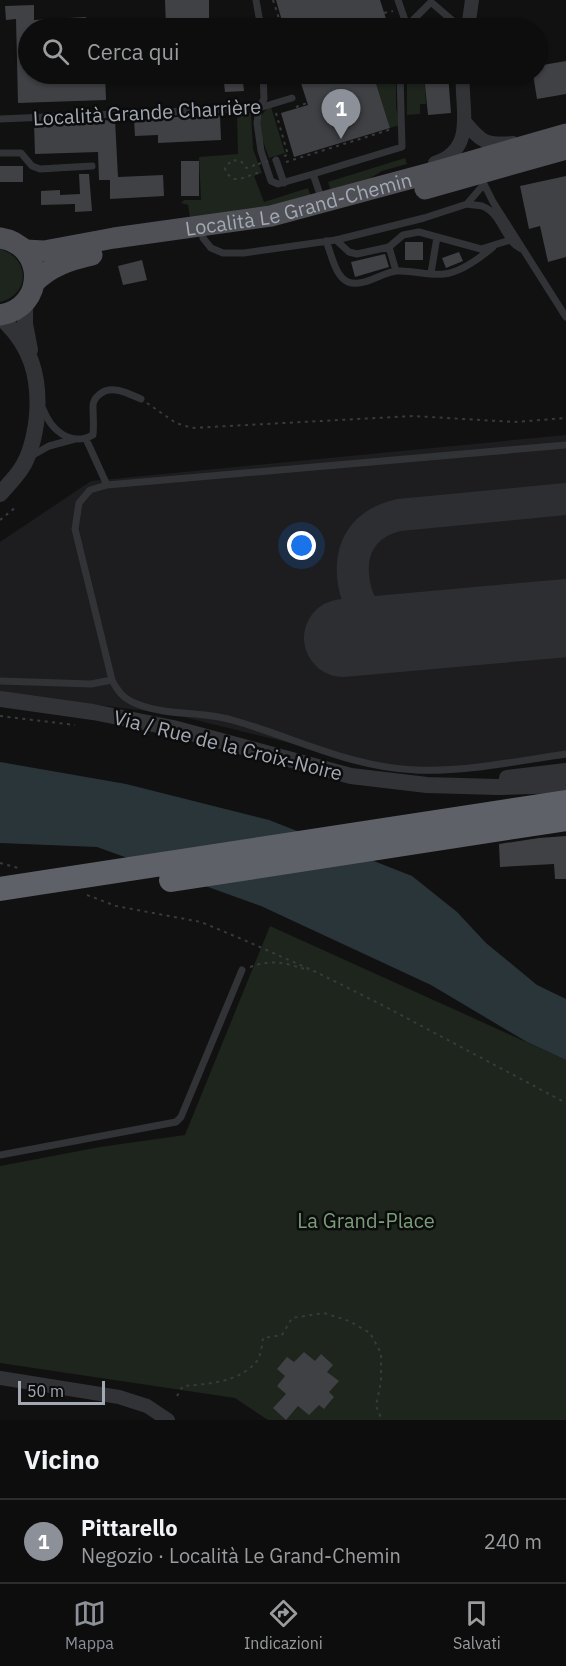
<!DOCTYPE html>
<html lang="it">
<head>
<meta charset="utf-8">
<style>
	:root { --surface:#0d0d0e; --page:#1b1b1c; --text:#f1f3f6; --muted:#9a9c9e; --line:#2d2d2e; --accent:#8c9099 }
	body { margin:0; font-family:"IBM Plex Sans",sans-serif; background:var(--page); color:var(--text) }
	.scale { position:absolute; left:18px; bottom:15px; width:87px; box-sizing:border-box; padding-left:6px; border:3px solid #a2a9b3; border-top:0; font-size:16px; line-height:21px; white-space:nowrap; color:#a2a9b3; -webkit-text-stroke:4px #0c0c0d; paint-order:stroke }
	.you { position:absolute; left:302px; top:546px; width:21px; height:21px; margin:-15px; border:4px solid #fff; border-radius:50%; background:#1a73e8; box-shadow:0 0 0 9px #1a73e833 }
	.badge { display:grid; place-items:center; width:39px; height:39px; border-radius:50%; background:var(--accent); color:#fff; font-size:20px; font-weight:700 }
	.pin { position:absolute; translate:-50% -50px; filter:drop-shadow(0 2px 3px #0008) }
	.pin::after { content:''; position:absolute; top:32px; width:21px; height:18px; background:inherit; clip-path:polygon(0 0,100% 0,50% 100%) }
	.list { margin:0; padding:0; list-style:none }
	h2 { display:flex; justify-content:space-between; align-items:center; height:78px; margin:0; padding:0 24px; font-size:26px }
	h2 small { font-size:20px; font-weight:400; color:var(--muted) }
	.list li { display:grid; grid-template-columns:39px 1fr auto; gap:18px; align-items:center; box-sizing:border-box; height:84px; padding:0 24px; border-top:2px solid var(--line) }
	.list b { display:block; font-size:22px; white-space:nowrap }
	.list p { margin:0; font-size:20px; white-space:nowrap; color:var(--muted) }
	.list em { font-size:20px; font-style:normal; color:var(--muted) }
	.icon { flex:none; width:33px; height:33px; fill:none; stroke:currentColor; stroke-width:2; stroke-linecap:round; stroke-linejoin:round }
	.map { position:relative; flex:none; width:566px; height:1420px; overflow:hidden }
	.search { position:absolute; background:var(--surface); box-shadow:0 2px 4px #0004; left:18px; right:18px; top:18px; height:66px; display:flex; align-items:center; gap:15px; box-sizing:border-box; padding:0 21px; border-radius:33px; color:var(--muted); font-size:22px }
	.sheet { height:162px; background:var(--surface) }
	nav { display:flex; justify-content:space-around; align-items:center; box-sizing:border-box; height:84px; border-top:2px solid var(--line); background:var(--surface); font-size:16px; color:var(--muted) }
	nav a { display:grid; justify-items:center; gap:3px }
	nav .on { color:var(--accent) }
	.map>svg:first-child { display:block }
</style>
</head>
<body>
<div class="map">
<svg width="566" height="1420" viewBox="0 0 566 1420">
	<rect width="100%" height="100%" fill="#111112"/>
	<path fill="#1d1d1f" d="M566,435V758L417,774L171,714L0,693V542L91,481Z"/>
	<path fill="#1d251d" d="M373,74H396V107L400,125L390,128Z
		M407,74L424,75L426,104H420V114L407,115Z
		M271,107L285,153L269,158C264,143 251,115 271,107Z
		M237,113H251L253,149L262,173L254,176L264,202L308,188L311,197L257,212L190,217L188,205L181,203L184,200H201L199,157L238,154Z
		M405,158L407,164L382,171L364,182L331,191L328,182Z
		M0,249C30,258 31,294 0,302Z
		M270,926L566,1060V1420H268L235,1398L0,1363V1166L100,1147L185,1135Z"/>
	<path fill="#2a353a" d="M0,762L126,784L269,820L412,876L457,912L486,943L537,985L566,999V1060L527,1042L431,985L261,906L97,847L0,843Z"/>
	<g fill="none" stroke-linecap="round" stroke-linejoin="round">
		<path stroke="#2d2e31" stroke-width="32" d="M421,631C408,631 396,631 384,626C367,618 357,602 354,583C348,548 364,523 399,515L566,499"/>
		<path stroke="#2d2e31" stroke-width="78" d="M343,638L566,618"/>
	</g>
	<path fill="#404145" d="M165,0H209V28H166Z
		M276,0H380L389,28H284Z
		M34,5V20L86,17L87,28H28V74H105L106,100L18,103L16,19L6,20L5,6Z
		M566,61V94L537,99L533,74H537V66Z
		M223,74H242L244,91L225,92Z
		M298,74H373L390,128L294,157L281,113L308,105Z
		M428,74H448L451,113L428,115L424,75Z
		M220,115L221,140L158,143V135L135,136L134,119Z
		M115,120L118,177L163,175L164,196L110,199V180H99L98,152L35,154L34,123Z
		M181,161H199V196H181Z
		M0,166H23V182H0Z
		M79,174H89L92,211L75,212V204L41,205V191L60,190V195L80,194Z
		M566,176V257L548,262L540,226L529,229L520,186Z
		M405,242H423V260H405Z
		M459,252L463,261L446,268L442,258Z
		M385,254L389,267L355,277L351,262Z
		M142,260L147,280L123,285L118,266Z
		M566,836V879H555L554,864L500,867L499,844L539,838Z
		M304,1352L315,1361L321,1354L333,1365L327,1372L339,1381L329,1392L334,1397L324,1409L319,1405L309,1415L298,1406L286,1420L273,1408L286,1394L277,1386L285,1376L277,1369L287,1357L294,1362Z"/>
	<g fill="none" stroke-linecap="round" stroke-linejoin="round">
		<path stroke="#383a3e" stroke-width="2" stroke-dasharray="3 4.5" stroke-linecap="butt" d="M273,0L282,28
			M384,13L393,11
			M430,28L434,21L444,28
			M296,107L307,103
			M276,113L288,155L284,156
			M286,162L392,129
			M255,165L246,168L241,161L232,160L225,168L226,173L234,179H240L260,172
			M147,403L176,423L192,428L413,416L515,422L566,418
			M0,520L16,507
			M0,716L75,725
			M0,863L18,868
			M87,895L116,906L201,922L244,940L316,972L384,1006L566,1103
			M250,967C274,958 286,964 309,970
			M177,1396L183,1386C209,1384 240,1382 257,1361C261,1355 262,1345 263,1338L282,1335L292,1318L324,1313L349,1321L370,1333L381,1353V1381L376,1406L382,1420"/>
		<path stroke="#323337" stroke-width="7" d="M256,0L261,28
			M398,0L407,26L403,27
			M405,28L431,2L461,28
			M263,74L264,99L259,108L257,123L261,151L271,181L278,184L313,174
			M0,119L259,108L292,98
			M0,153H21L32,166L40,169L92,166
			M276,160L284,183
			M483,182L493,202L566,317
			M322,200L313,174L402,147L400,74
			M467,204C471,205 477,205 482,206C502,213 503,241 522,249
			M203,238L211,248L223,253H244L336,240L424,218L467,204L484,184
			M336,240L349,252L357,254L389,247L403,235L419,232L481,249L510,240
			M326,241C331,252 335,277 348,282C363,288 382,272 397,271C413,270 429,276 444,274C462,272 480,258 493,247
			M389,247L396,271
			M431,273L437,237
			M43,409C51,430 70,447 93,435C94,425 93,416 93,406C93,401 96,397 100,394C112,384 129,394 141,399
			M86,439L107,485
			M566,445L107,485L90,490L79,503L75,529L112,680C118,692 124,699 137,704C167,716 201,711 232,720C293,737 352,768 416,770C466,772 517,761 566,754
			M33,455L49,446L75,439
			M0,681L91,684L112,680
			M0,1155L176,1122L181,1117L242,970"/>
		<path stroke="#323337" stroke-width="14" d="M468,28L472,0
			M465,122C482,143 486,145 513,143
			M435,163C478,149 460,106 463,74
			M0,1378L119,1397L147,1406L168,1420"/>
		<path stroke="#323337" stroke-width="16" d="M25,302V324L30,350
			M0,317C31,345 40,376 37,416C35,434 31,454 21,469C15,478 7,486 0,494
			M0,699L93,712L173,728L351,776L427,785L497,787L566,785
			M507,778L566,771"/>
		<g stroke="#4e5056" stroke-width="21">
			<path d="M425,189L566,149"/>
			<path d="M0,238C46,245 46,308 0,315"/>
			<path id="s1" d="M25,250L44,251L114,238L271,216L438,171L566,134"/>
			<path d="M34,283C50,266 70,260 92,255"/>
		</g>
		<path stroke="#383a3e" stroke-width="2" stroke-dasharray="3 4.5" stroke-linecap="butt" d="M258,164L273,160"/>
		<path stroke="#5e6268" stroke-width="24" d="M171,880L566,819
			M0,889L566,802"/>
	</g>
	<g text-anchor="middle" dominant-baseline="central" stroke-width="5" stroke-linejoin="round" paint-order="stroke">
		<g font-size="20" fill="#a2a9b3" stroke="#0c0c0d">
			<text transform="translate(147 112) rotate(-3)">Località Grande Charrière</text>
			<text stroke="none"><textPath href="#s1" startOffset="278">Località Le Grand-Chemin</textPath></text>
			<text transform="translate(228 745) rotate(14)">Via / Rue de la Croix-Noire</text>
		</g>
		<g font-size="20" fill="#7a9e79" stroke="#0c0c0d">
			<text x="366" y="1220">La Grand-Place</text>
		</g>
	</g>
</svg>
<div class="scale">50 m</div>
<div class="you"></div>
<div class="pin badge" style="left:341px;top:139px">1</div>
<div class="search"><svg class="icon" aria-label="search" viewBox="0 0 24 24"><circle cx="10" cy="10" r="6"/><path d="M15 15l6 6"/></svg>Cerca qui</div>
</div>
<section class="sheet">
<h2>Vicino<small></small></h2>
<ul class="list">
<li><span class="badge">1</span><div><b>Pittarello</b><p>Negozio · Località Le Grand-Chemin</p></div><em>240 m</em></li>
</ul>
</section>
<nav>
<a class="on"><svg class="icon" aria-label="map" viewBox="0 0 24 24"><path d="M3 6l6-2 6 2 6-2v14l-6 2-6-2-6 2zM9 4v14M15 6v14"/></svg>Mappa</a>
<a><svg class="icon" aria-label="directions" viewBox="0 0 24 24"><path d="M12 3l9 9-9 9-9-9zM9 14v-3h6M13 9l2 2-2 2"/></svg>Indicazioni</a>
<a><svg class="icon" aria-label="saved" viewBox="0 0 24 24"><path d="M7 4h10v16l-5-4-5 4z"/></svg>Salvati</a>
</nav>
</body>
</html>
